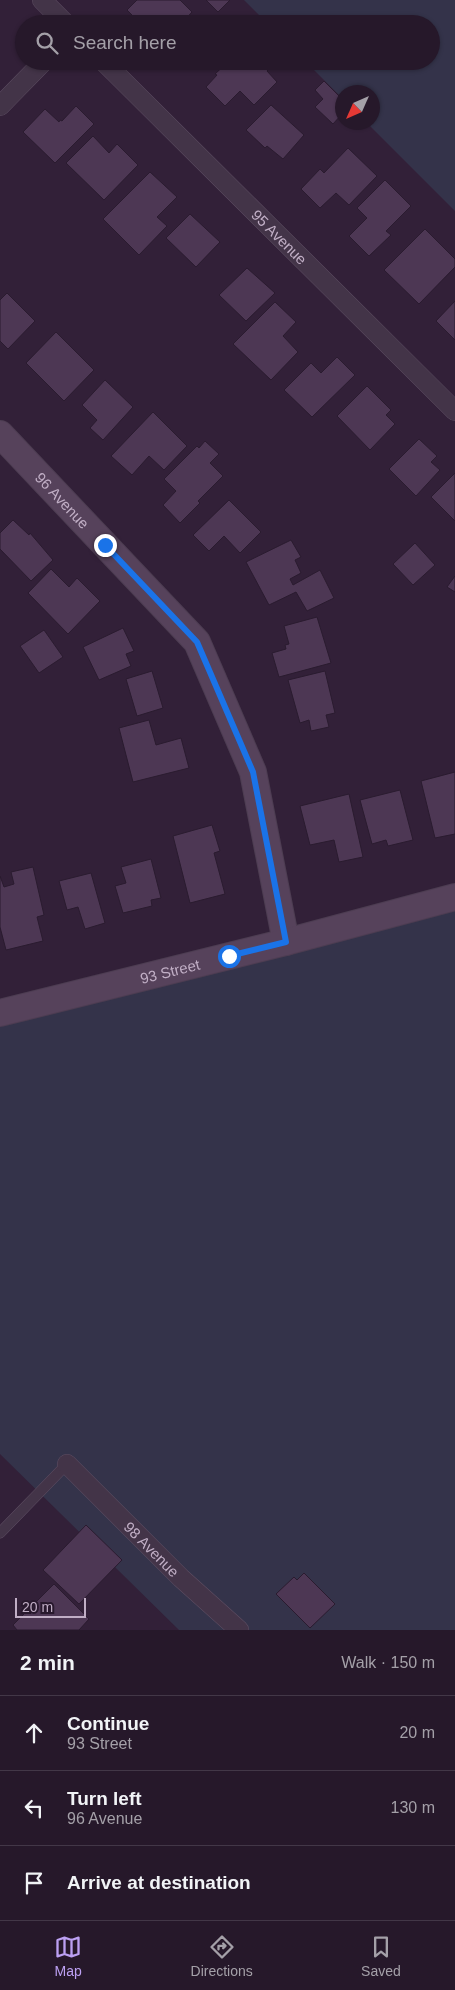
<!DOCTYPE html>
<html lang="en">
<head>
<meta charset="utf-8">
<style>
	:root { --surface:#26182a; --page:#322536; --text:#f1f3f6; --muted:#a4a0a8; --line:#423747; --accent:#bca0f2 }
	body { margin:0; font-family:Arial,sans-serif; background:var(--page); color:var(--text) }
	.compass { position:absolute; left:335px; top:85px; width:45px; height:45px; border-radius:50%; background:var(--surface); box-shadow:0 1px 4px #0004; rotate:225deg }
	.scale { position:absolute; left:15px; bottom:12px; width:71px; box-sizing:border-box; padding-left:5px; border:2px solid #c0aec5; border-top:0; font-size:14px; line-height:18px; white-space:nowrap; color:#c0aec5; -webkit-text-stroke:4px #28192d; paint-order:stroke }
	.stop { position:absolute; width:15px; height:15px; margin:-11px; border:4px solid #1a73e8; border-radius:50%; background:#fff }
	.stop.end { background:#1a73e8; border-color:#fff; box-shadow:0 1px 5px #0008 }
	.list { margin:0; padding:0; list-style:none }
	h2 { display:flex; justify-content:space-between; align-items:center; height:65px; margin:0; padding:0 20px; font-size:21px }
	h2 small { font-size:16px; font-weight:400; color:var(--muted) }
	.list li { display:grid; grid-template-columns:32px 1fr auto; gap:15px; align-items:center; box-sizing:border-box; height:75px; padding:0 20px; border-top:1px solid var(--line) }
	.list b { display:block; font-size:19px; white-space:nowrap }
	.list p { margin:0; font-size:16px; white-space:nowrap; color:var(--muted) }
	.list em { font-size:16px; font-style:normal; color:var(--muted) }
	.icon { flex:none; width:28px; height:28px; fill:none; stroke:currentColor; stroke-width:2; stroke-linecap:round; stroke-linejoin:round }
	.map { position:relative; flex:none; width:455px; height:1630px; overflow:hidden }
	.search { position:absolute; background:var(--surface); box-shadow:0 1px 4px #0004; left:15px; right:15px; top:15px; height:55px; display:flex; align-items:center; gap:12px; box-sizing:border-box; padding:0 18px; border-radius:28px; color:var(--muted); font-size:19px }
	.sheet { height:290px; background:var(--surface) }
	nav { display:flex; justify-content:space-around; align-items:center; box-sizing:border-box; height:70px; border-top:1px solid var(--line); background:var(--surface); font-size:14px; color:var(--muted) }
	nav a { display:grid; justify-items:center; gap:2px }
	nav .on { color:var(--accent) }
	.map>svg:first-child { display:block }
</style>
</head>
<body>
<div class="map">
<svg width="455" height="1630" viewBox="0 0 455 1630">
	<rect width="100%" height="100%" fill="#322038"/>
	<path fill="#34334a" d="M244,0H455V211L367,123L372,122V92H342V98L305,61H431V24H268Z
		M455,907V1630H179L0,1454V1000Z"/>
	<path fill="#4d3754" stroke="#2a1b2f" d="M137,0H180L192,12L181,24H141L127,10Z
		M206,0H230L218,12Z
		M229,61H272L274,63L267,71L277,82L254,105L240,91L225,106L206,87L217,75L215,74Z
		M324,81L342,99V114L333,124L315,107L323,99L315,90Z
		M271,105L304,135L283,159L267,146L265,148L246,130Z
		M76,106L94,124L55,163L23,132L45,109L59,122L60,120L62,121Z
		M93,136L109,153L117,144L138,165L104,200L66,163Z
		M348,148L377,176L349,205L336,193L320,208L301,189L320,169L324,173Z
		M150,172L177,197L157,217L167,226L139,255L103,219Z
		M385,180L411,206L386,231L391,235L369,256L349,236L367,218L357,208Z
		M190,214L220,242L196,267L166,238Z
		M425,229L455,259V267L419,304L384,270Z
		M247,268L275,293L246,321L219,295Z
		M7,293L35,321L8,349L0,341V300Z
		M455,301V340L436,321Z
		M275,302L296,322L283,336L298,352L271,380L233,344Z
		M56,332L94,370L64,401L26,363Z
		M337,357L355,375L312,417L284,390L311,363L321,373Z
		M105,380L133,407L103,440L90,428L97,420L82,405Z
		M367,386L391,410L386,415L395,424L370,450L337,416Z
		M153,412L187,446L164,470L149,456L132,475L111,456Z
		M419,439L437,456L431,462L440,470L416,496L389,469Z
		M205,441L219,454L210,463L223,476L198,501L200,503L180,523L163,505L176,491L164,479L197,446L199,448Z
		M455,473V521L431,497Z
		M229,500L261,532L240,553L224,536L209,551L193,535Z
		M13,520L29,535L30,533L53,560L31,581L0,549V533Z
		M291,540L301,557L295,560L301,573L290,579L293,585L320,570L334,598L307,611L296,592L269,605L246,562Z
		M415,543L435,565L413,585L393,564Z
		M51,569L69,587L77,578L100,601L68,634L28,593Z
		M455,576V592L447,587Z
		M317,617L331,663L279,677L272,653L286,649L285,645L289,644L284,626Z
		M123,628L134,651L126,654L131,666L99,680L83,647Z
		M44,630L63,657L39,673L20,646Z
		M152,671L163,708L137,716L126,679Z
		M325,671L335,713L326,715L329,727L311,731L309,720L300,723L288,680Z
		M149,720L156,745L181,738L189,768L133,782L119,728Z
		M455,772V834L435,838L421,781Z
		M400,790L413,840L388,846L386,840L372,844L360,800Z
		M349,794L363,857L339,862L334,840L310,845L300,806Z
		M212,825L220,851L214,853L225,894L190,903L173,836Z
		M151,859L161,898L151,900L152,906L123,913L115,886L126,883L121,867Z
		M33,867L44,915L37,917L43,941L6,950L0,927V876L4,887L14,884L11,872Z
		M91,873L105,923L85,929L78,907L67,910L59,881Z
		M86,1525L122,1560L79,1604L43,1570Z
		M304,1573L335,1604L310,1628L276,1594L294,1577L297,1580Z
		M54,1584L89,1619L79,1630H17L13,1625Z"/>
	<g fill="none" stroke-linecap="round" stroke-linejoin="round">
		<defs>
			<path id="lane" d="M0,1533L67,1464"/>
			<g id="street">
				<path d="M42,0L66,24"/>
				<path id="s1" d="M103,61L455,411"/>
				<path d="M0,106L44,61"/>
				<path id="s2" d="M67,1464L181,1578L239,1630"/>
			</g>
			<g id="secondary">
				<path id="s3" d="M0,434L197,642L253,772L286,942"/>
				<path id="s4" d="M0,1013L286,942L455,897"/>
			</g>
		</defs>
		<use href="#lane" stroke="#5e4e63" stroke-width="11"/>
		<use href="#street" stroke="#5e4e63" stroke-width="20"/>
		<use href="#secondary" stroke="#4d3d52" stroke-width="28"/>
		<use href="#lane" stroke="#433448" stroke-width="10"/>
		<use href="#street" stroke="#433448" stroke-width="19"/>
		<use href="#secondary" stroke="#56425b" stroke-width="26"/>
	</g>
	<g fill="none" stroke-linecap="round" stroke-linejoin="round">
		<path stroke="#1a73e8" stroke-width="6" d="M105,545L197,642L253,772L286,942L229,956"/>
	</g>
	<g text-anchor="middle" dominant-baseline="central" stroke-width="4.5" stroke-linejoin="round" paint-order="stroke">
		<g font-size="15" fill="#c0aec5" stroke="#28192d">
			<text stroke="none"><textPath href="#s1" startOffset="249">95 Avenue</textPath></text>
			<text stroke="none"><textPath href="#s3" startOffset="91">96 Avenue</textPath></text>
			<text stroke="none"><textPath href="#s4" startOffset="175">93 Street</textPath></text>
			<text stroke="none"><textPath href="#s2" startOffset="120">98 Avenue</textPath></text>
		</g>
	</g>
</svg>
<svg class="compass" viewBox="-18 -18 36 36"><path d="M0-13l5 13h-10z" fill="#e53935"/><path d="M0 13l5-13h-10z" fill="#a4a0a8"/></svg>
<div class="scale">20 m</div>
<div class="stop" style="left:229px;top:956px"></div>
<div class="stop end" style="left:105px;top:545px"></div>
<div class="search"><svg class="icon" aria-label="search" viewBox="0 0 24 24"><circle cx="10" cy="10" r="6"/><path d="M15 15l6 6"/></svg>Search here</div>
</div>
<section class="sheet">
<h2>2 min<small>Walk · 150 m</small></h2>
<ul class="list">
<li><svg class="icon" aria-label="ahead" viewBox="0 0 24 24"><path d="M12 20V5M6 11l6-6 6 6"/></svg><div><b>Continue</b><p>93 Street</p></div><em>20 m</em></li>
<li><svg class="icon" aria-label="left" viewBox="0 0 24 24"><path d="M17 20v-9H6M10 6l-5 5 5 5"/></svg><div><b>Turn left</b><p>96 Avenue</p></div><em>130 m</em></li>
<li><svg class="icon" aria-label="arrive" viewBox="0 0 24 24"><path d="M6 21V4h12l-3 4 3 4H6"/></svg><div><b>Arrive at destination</b></div></li>
</ul>
</section>
<nav>
<a class="on"><svg class="icon" aria-label="map" viewBox="0 0 24 24"><path d="M3 6l6-2 6 2 6-2v14l-6 2-6-2-6 2zM9 4v14M15 6v14"/></svg>Map</a>
<a><svg class="icon" aria-label="directions" viewBox="0 0 24 24"><path d="M12 3l9 9-9 9-9-9zM9 14v-3h6M13 9l2 2-2 2"/></svg>Directions</a>
<a><svg class="icon" aria-label="saved" viewBox="0 0 24 24"><path d="M7 4h10v16l-5-4-5 4z"/></svg>Saved</a>
</nav>
</body>
</html>
